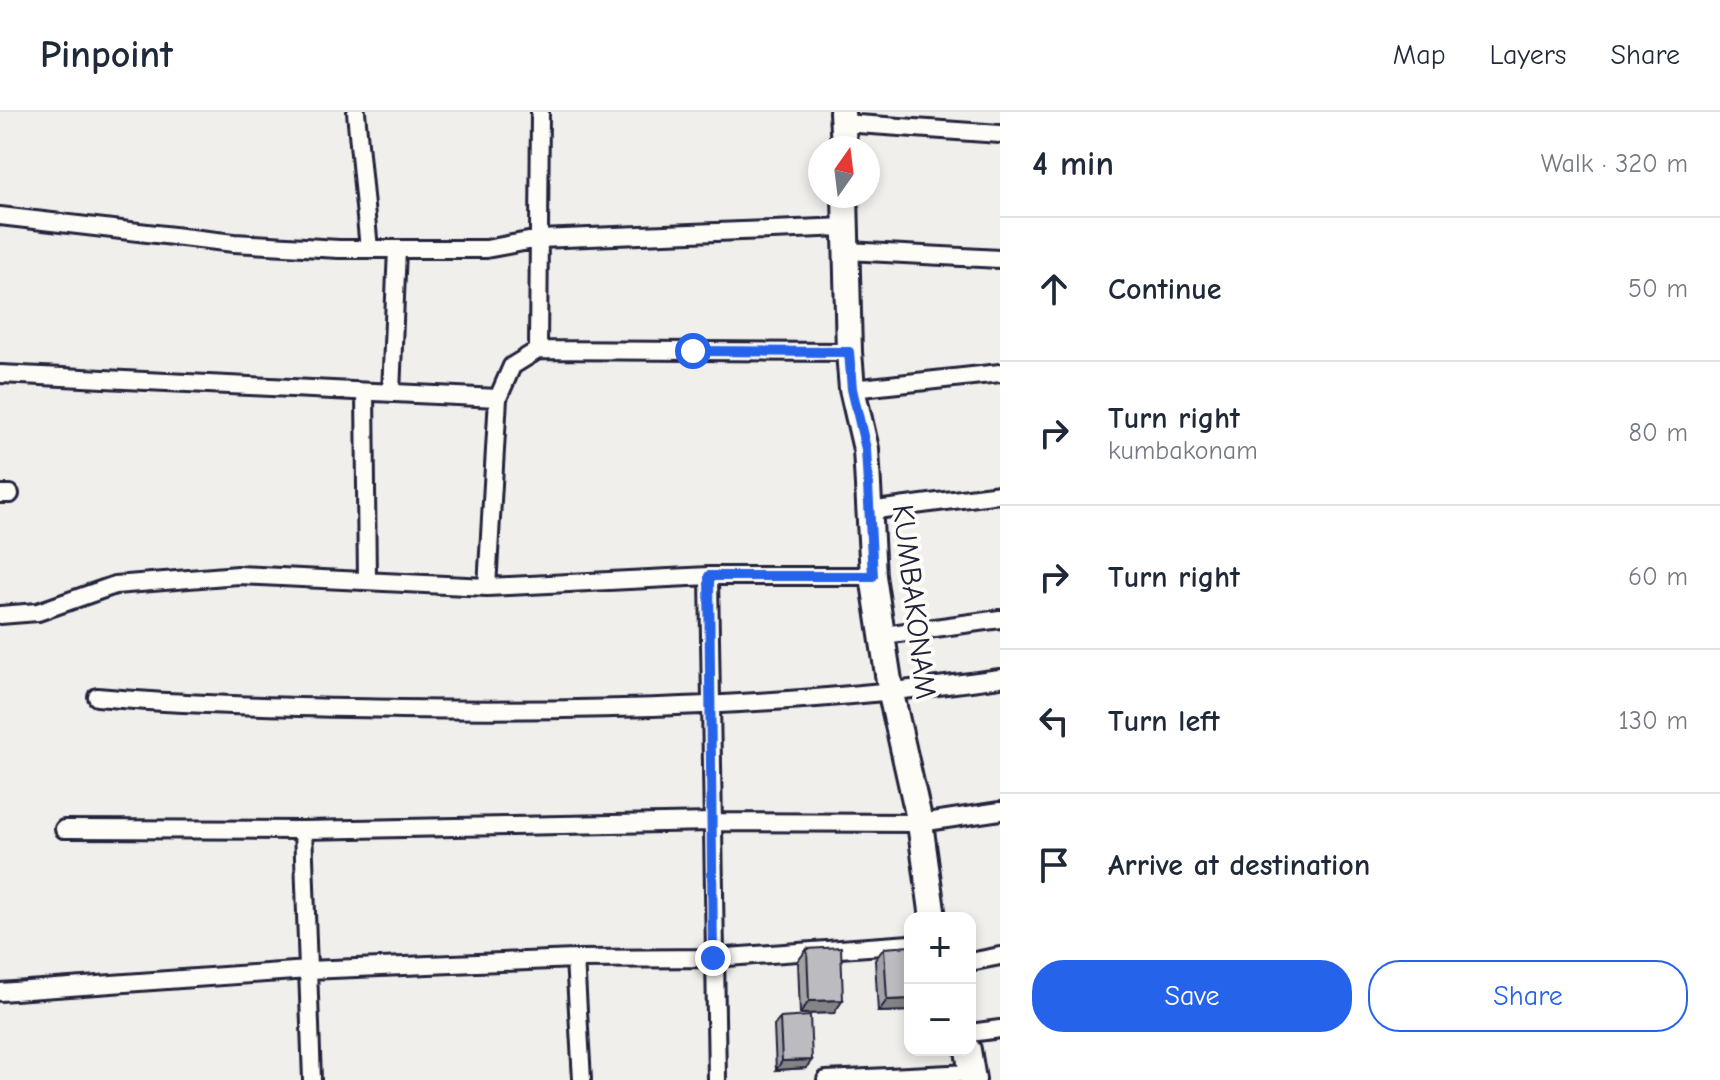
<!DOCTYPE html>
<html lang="en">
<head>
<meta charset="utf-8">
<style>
	:root { --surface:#fff; --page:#f2f2f3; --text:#1f2937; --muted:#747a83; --line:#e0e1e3; --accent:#2563eb }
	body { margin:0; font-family:"Comic Neue",sans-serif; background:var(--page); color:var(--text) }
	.controls { position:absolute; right:24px; bottom:24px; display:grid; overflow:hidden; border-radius:16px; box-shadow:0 4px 12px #0003 }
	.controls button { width:72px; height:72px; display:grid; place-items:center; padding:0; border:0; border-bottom:2px solid var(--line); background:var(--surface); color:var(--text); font:40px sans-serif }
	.compass { position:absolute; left:808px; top:24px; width:72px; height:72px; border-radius:50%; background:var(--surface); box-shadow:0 4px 12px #0003; rotate:14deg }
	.stop { position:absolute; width:24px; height:24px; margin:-18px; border:6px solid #2563eb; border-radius:50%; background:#fff }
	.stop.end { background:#2563eb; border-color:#fff; box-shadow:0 2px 8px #0008 }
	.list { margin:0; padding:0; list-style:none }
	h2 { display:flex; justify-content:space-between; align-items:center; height:104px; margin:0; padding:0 32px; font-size:34px }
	h2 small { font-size:26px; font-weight:400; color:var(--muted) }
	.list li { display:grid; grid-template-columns:52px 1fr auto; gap:24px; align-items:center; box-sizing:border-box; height:144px; padding:0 32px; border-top:2px solid var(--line) }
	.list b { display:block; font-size:30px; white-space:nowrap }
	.list p { margin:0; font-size:26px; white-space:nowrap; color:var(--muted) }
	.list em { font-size:26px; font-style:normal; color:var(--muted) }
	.actions { display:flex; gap:16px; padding:24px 32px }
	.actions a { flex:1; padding:18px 0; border:2px solid var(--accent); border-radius:32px; text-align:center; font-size:28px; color:var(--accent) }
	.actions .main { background:var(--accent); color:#fff }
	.icon { flex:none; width:44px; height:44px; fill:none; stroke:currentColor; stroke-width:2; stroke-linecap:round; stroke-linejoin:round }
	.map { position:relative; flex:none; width:1000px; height:968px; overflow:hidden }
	header { display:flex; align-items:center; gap:48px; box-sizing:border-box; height:112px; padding:0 40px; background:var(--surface); border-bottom:2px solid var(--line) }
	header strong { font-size:38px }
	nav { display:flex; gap:44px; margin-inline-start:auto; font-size:28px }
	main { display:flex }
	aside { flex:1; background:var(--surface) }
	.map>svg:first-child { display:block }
</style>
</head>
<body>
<header>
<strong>Pinpoint</strong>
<nav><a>Map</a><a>Layers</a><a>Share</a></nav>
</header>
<main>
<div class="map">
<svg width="1000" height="968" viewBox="0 0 1000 968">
	<rect width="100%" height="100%" fill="#f0efec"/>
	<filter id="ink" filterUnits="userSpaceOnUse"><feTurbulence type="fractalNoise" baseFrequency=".0125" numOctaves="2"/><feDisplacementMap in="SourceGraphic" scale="16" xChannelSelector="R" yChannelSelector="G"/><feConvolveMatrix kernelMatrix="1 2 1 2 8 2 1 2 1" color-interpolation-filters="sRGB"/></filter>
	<g filter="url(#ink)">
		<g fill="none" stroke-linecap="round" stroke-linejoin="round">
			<defs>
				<path id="street" d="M356,0L369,137
					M843,11L1000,22
					M0,104L234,131L339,137H486L539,127L846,115
					M847,139L1000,147
					M538,238L540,0
					M0,262L498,286
					M852,277L1000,261
					M365,280L367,469
					M391,281L397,137
					M0,382H10
					M868,399L1000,382
					M709,464L717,968
					M487,475L498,286L512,254L538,238L849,240
					M0,503L38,500L115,473L238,463L487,475L709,464H873
					M884,523L1000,507
					M97,585C198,594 299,595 400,597C601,600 801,594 1000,566
					M64,717L303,718L713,710L920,711L1000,699
					M303,718L312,968
					M575,847L582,968
					M970,850L1000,844
					M0,880L308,858L575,847L713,846L910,832
					M970,921L1000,917
					M826,968L971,961"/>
				<path id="secondary" d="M842,0L844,36
					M845,84L849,240L852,277L866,337L873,464L891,582L920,711L933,806
					M968,938L973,968"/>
			</defs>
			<use href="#street" stroke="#22223b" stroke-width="22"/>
			<use href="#secondary" stroke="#22223b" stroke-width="30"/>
			<use href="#street" stroke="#fdfcf7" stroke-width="16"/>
			<use href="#secondary" stroke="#fdfcf7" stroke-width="24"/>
		</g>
		<path fill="#a2a2a5" stroke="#22223b" stroke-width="2" d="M884,836L910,899L878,900L875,848Z
			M807,837L834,901L800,902L798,849Z
			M780,906L806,956L776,958L774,914Z"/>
		<path fill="#848486" stroke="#22223b" stroke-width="2" d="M910,887V899L878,900L887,888Z
			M843,888L834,901L800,902L809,889Z
			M812,948L806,956L776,958L782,949Z"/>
		<path fill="#bcbcc0" stroke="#22223b" stroke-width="2" d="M910,834V887L887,888L884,836Z
			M841,835L843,888L809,889L807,837Z
			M810,904L812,948L782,949L780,906Z"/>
	</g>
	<g fill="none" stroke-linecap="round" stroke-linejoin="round" filter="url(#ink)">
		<path stroke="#2563eb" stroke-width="10" d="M693,239L849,240L852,277L866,337L873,464H709L713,846"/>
	</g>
	<g text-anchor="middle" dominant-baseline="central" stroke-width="8" stroke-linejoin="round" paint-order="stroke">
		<g font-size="30" fill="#22223b" stroke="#fdfcf7">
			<text transform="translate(914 490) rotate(83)">KUMBAKONAM</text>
		</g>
	</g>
</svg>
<div class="controls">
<button>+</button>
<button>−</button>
</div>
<svg class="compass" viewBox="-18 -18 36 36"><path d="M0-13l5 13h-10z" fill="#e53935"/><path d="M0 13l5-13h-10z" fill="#747a83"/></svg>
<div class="stop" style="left:693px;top:239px"></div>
<div class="stop end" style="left:713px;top:846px"></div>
</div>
<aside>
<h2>4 min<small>Walk · 320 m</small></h2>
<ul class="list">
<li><svg class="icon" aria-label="ahead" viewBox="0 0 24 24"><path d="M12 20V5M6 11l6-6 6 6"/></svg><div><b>Continue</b></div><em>50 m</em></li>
<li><svg class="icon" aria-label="right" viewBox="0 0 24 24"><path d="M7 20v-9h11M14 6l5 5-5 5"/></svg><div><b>Turn right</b><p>kumbakonam</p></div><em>80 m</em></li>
<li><svg class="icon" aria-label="right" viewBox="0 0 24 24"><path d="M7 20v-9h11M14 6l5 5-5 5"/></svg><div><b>Turn right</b></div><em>60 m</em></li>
<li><svg class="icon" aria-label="left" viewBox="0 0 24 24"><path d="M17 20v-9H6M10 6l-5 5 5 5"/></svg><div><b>Turn left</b></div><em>130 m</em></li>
<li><svg class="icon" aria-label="arrive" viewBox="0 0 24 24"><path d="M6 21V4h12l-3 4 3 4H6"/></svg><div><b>Arrive at destination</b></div></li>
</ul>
<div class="actions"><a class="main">Save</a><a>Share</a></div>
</aside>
</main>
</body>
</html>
